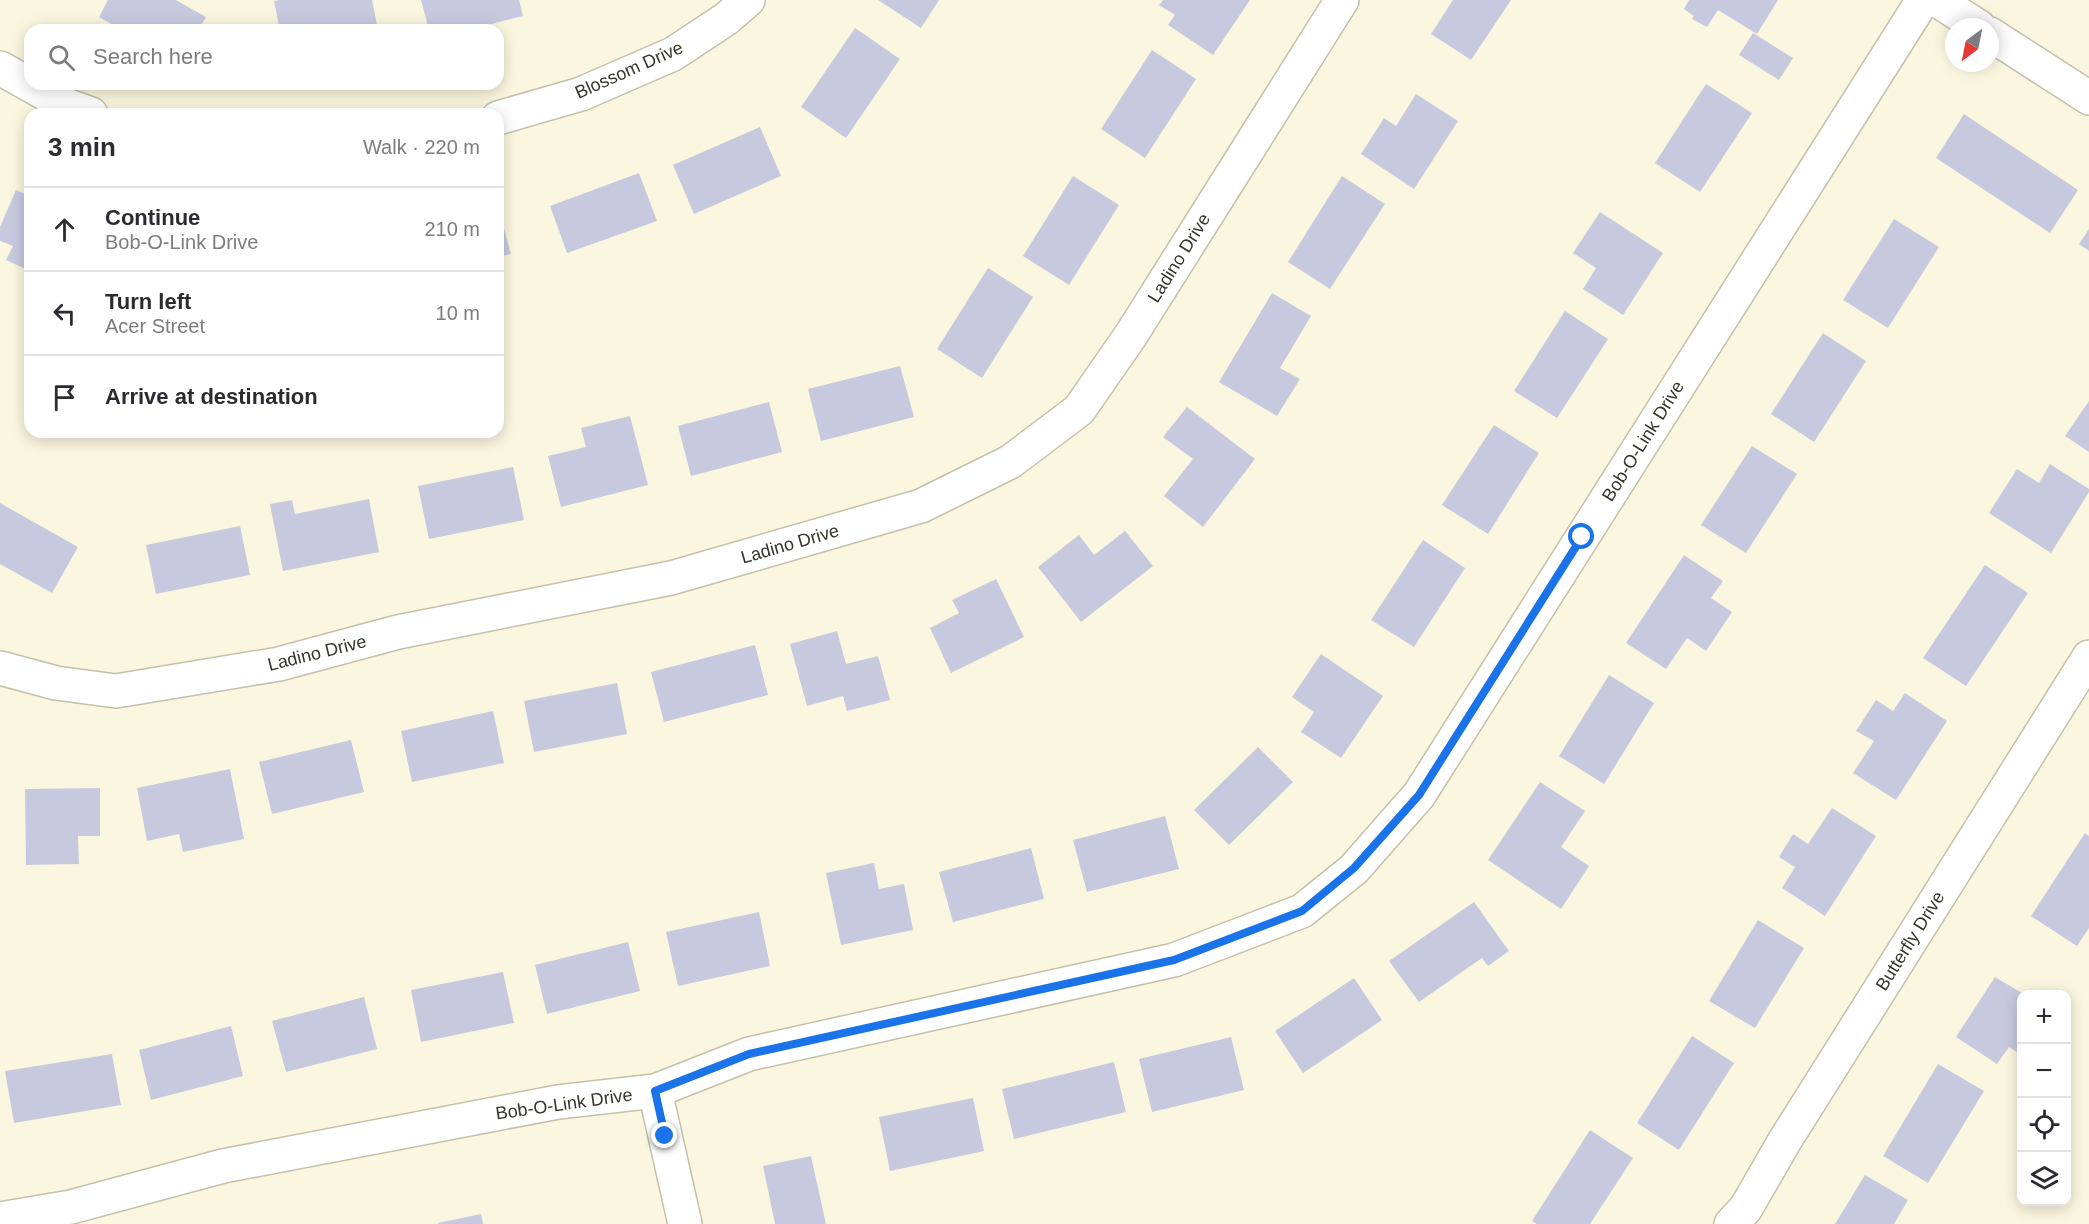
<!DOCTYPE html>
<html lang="en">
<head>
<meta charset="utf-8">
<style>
	:root { --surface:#fff; --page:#f2f2f3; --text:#2b2b33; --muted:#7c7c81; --line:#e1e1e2 }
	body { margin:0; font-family:Helvetica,sans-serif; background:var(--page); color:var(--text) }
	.controls { position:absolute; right:18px; bottom:18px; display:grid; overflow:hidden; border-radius:12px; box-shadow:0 3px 15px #0003 }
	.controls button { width:54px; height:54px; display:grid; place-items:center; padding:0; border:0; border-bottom:2px solid var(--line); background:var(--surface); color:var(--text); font:30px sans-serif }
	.compass { position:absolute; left:1945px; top:18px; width:54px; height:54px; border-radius:50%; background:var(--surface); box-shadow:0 3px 15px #0003; rotate:212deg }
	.stop { position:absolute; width:18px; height:18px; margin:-14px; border:4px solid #1a73e8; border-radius:50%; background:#fff }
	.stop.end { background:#1a73e8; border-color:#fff; box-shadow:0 2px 6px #0008 }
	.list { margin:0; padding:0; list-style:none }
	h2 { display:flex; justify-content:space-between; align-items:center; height:78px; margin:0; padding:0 24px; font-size:26px }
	h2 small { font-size:20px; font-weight:400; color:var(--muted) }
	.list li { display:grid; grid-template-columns:39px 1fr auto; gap:18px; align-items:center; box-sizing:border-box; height:84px; padding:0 24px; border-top:2px solid var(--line) }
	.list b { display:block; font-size:22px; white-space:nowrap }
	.list p { margin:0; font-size:20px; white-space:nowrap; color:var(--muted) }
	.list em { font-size:20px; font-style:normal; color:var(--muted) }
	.icon { flex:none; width:33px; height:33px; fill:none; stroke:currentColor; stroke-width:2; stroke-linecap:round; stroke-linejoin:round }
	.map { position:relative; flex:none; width:2089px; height:1224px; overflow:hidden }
	.search { position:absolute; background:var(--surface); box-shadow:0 3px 15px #0003; left:24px; top:24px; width:480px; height:66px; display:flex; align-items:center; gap:15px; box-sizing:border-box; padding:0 21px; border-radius:18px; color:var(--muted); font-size:22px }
	.panel { position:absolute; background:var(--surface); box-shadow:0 3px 15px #0003; left:24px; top:108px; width:480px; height:330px; border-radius:18px }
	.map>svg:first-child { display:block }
</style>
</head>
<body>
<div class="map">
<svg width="2089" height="1224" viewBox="0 0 2089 1224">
	<rect width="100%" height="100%" fill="#fbf6df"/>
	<path fill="#c7cadf" d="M108,0H176L206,17L198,30H122L99,17Z
		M280,0H372L378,30H280L274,1Z
		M421,0H519L523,16L468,30H429Z
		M878,0H939L921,28Z
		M1163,0H1250L1213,55L1168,25L1175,15L1159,5Z
		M1453,0H1511L1471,60L1431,34Z
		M1689,0H1778L1757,34L1718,10L1707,27L1692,19L1694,16L1684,9Z
		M855,28L900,59L846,138L801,107Z
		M1753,33L1793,58L1779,80L1739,55Z
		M1152,50L1196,79L1145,158L1101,129Z
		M1706,84L1752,113L1700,192L1655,163Z
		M1416,94L1458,121L1414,189L1361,154L1384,118L1396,126Z
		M1964,114L2078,190L2050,233L1936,158Z
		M760,127L781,176L694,214L673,165Z
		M639,173L657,221L567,253L550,206Z
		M1073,176L1119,205L1069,285L1023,256Z
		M1342,176L1385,204L1330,289L1288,262Z
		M16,190L30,196V271L6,260L13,246L0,241V227Z
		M498,207L511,254L498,257Z
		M1600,212L1663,253L1623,315L1583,289L1596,268L1573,253Z
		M1894,219L1939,247L1888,328L1843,300Z
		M2089,229V251L2079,244Z
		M988,268L1033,297L982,378L937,349Z
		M1272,293L1311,316L1280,368L1300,379L1277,416L1219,382Z
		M1565,311L1608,339L1557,418L1514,391Z
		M1823,333L1866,361L1814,442L1771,414Z
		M900,366L914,417L821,441L808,389Z
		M2089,401V452L2065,436Z
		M769,402L782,452L691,476L678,426Z
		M1187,407L1255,459L1203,527L1164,496L1193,459L1163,437Z
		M630,416L648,485L561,507L548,456L586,447L581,428Z
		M1494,425L1539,453L1488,534L1442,505Z
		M1752,446L1797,474L1746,553L1701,525Z
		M2050,464L2089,489V492L2051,553L1989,513L2017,469L2039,483Z
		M513,467L524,520L429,539L418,486Z
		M369,499L379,552L283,571L270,504L292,500L295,514Z
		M0,503L78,547L52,593L0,564Z
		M240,526L250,575L156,594L146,545Z
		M1125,531L1153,566L1081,622L1038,567L1079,535L1094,555Z
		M1423,540L1465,568L1414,647L1371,620Z
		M1684,555L1723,581L1711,598L1732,612L1706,651L1687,638L1666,669L1626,643Z
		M1985,565L2028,593L1966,686L1923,658Z
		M996,579L1024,637L951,673L930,628L959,613L952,600Z
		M837,631L846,664L878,656L890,700L847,711L843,696L807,706L790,644Z
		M755,645L768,695L664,722L651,672Z
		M1321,654L1383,696L1341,758L1301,732L1314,712L1292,697Z
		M1609,675L1654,703L1604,784L1559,756Z
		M617,683L627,734L534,752L524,701Z
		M1905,693L1947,721L1896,800L1853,773L1874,741L1856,731L1876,700L1893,711Z
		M493,711L504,763L412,782L401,731Z
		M351,740L364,792L272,814L259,762Z
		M1258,747L1293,782L1229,845L1194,810Z
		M230,769L244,839L183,852L179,834L147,841L137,788Z
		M1540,782L1585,811L1561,847L1589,866L1561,909L1488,860Z
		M100,788V836H78L79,864L26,865L25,789Z
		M1832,808L1876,836L1825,916L1782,888L1795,867L1779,857L1793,834L1808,844Z
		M1165,816L1179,869L1087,892L1073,840Z
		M2085,833L2089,836V928L2077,946L2031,916Z
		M1031,848L1044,899L953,922L939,872Z
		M874,863L879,889L904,884L913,930L841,945L826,873Z
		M1474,902L1509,951L1488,966L1482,958L1419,1002L1389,961Z
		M759,912L770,966L678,986L666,932Z
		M1758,920L1804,948L1755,1028L1709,1001Z
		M628,942L640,991L547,1014L535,965Z
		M503,972L514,1023L421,1042L411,990Z
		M1995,977L2022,993V1055L2009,1047L1997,1064L1956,1037Z
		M1354,978L1382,1020L1303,1073L1275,1031Z
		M364,997L377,1049L286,1072L272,1021Z
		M231,1026L243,1076L151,1100L139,1050Z
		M1692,1036L1734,1063L1679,1150L1637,1123Z
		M1231,1037L1244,1090L1152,1112L1139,1059Z
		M112,1054L121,1105L14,1123L5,1071Z
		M1114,1062L1126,1112L1014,1139L1002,1089Z
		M1938,1064L1984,1091L1928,1183L1883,1156Z
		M973,1098L984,1151L890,1171L879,1117Z
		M1590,1130L1633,1158L1590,1224H1537L1532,1221Z
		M811,1156L826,1224H775L763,1166Z
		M1865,1175L1908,1200L1894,1224H1835Z
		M481,1214L483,1224H438V1223Z"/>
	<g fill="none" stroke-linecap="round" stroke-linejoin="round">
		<defs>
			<path id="street" d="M1937,0L1979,27
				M1990,34L2089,98
				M0,68L66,105L91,114
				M498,118L581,94L673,54L726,19L748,0
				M0,668L56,683L116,691L279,664L398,632L671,578L921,506L1010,462L1079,410L1131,335L1342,0
				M655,1091L685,1224
				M0,1219L71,1207L223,1166L558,1102L655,1091L749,1054L1174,960L1302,911L1354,869L1419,795L1923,0
				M1731,1224L1746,1208L1784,1142L2089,657"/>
		</defs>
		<use href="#street" stroke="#c4c0aa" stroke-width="36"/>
		<use href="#street" stroke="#fff" stroke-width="33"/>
	</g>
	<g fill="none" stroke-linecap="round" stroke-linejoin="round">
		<path stroke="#1a73e8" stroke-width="8" d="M665,1136L655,1091L749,1054L1174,960L1302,911L1354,868L1419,795L1582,537"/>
	</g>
	<g text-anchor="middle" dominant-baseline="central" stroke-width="6" stroke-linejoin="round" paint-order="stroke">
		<g font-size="18" fill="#36342b" stroke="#fff">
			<text transform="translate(629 70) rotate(-24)">Blossom Drive</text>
			<text transform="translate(1179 258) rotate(-58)">Ladino Drive</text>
			<text transform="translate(1643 441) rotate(-58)">Bob-O-Link Drive</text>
			<text transform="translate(790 544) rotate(-16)">Ladino Drive</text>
			<text transform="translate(317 653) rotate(-14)">Ladino Drive</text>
			<text transform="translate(1910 941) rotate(-58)">Butterfly Drive</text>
			<text transform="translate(564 1104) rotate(-8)">Bob-O-Link Drive</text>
		</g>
	</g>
</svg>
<div class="controls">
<button>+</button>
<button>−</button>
<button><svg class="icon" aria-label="locate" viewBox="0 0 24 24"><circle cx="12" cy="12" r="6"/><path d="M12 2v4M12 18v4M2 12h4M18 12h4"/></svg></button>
<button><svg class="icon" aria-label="layers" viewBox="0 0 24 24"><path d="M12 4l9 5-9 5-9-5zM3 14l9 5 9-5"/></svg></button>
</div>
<svg class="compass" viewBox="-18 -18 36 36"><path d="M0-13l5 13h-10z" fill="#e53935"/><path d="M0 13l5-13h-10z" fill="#7c7c81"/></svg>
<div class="stop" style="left:1582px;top:537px"></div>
<div class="stop end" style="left:665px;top:1136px"></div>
<div class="search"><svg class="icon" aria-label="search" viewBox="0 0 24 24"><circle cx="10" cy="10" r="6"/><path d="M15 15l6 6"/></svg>Search here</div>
<section class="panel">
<h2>3 min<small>Walk · 220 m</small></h2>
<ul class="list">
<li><svg class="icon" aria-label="ahead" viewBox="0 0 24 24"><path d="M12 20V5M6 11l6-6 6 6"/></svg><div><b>Continue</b><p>Bob-O-Link Drive</p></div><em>210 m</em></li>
<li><svg class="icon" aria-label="left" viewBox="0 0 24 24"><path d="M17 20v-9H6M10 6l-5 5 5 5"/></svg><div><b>Turn left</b><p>Acer Street</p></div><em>10 m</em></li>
<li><svg class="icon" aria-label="arrive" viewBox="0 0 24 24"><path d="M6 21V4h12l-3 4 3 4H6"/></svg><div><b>Arrive at destination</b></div></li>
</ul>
</section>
</div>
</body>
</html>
